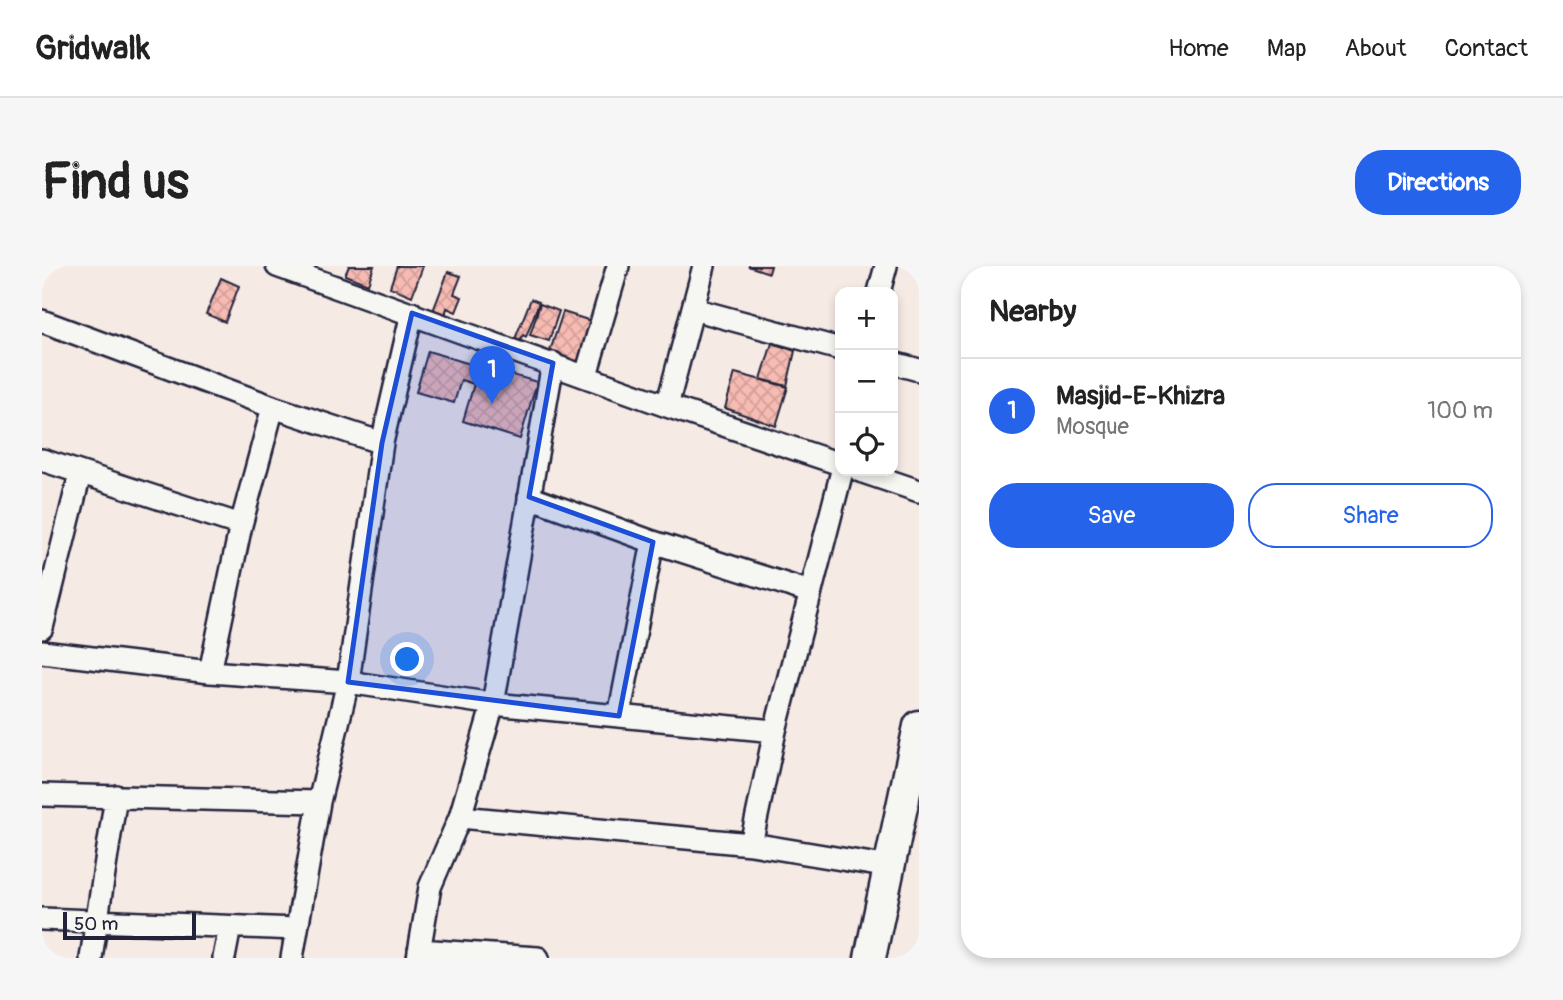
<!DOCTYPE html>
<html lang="en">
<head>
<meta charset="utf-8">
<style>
	:root { --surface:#fff; --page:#f6f6f6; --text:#222; --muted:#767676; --line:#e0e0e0; --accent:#2563eb }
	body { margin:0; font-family:Pangolin,sans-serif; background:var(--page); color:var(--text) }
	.controls { position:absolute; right:21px; top:21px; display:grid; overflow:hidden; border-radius:14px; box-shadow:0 4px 10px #0003 }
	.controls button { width:63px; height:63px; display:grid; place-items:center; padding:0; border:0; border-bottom:2px solid var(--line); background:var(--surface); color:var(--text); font:35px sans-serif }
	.scale { position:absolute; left:21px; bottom:18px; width:133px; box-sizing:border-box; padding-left:7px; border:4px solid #22223b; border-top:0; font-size:19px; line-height:24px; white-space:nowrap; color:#22223b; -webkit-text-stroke:5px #f6f6f2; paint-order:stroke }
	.you { position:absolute; left:366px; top:394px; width:24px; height:24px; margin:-18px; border:5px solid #fff; border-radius:50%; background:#1a73e8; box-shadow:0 0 0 10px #1a73e833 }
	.badge { display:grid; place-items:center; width:46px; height:46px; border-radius:50%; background:var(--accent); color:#fff; font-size:23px; font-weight:700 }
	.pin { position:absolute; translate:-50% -58px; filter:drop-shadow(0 2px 4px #0008) }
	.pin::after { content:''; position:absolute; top:37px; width:24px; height:21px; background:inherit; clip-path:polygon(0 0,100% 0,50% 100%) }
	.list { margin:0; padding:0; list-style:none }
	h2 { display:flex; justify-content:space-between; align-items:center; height:91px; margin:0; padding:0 28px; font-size:30px }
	h2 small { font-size:23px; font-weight:400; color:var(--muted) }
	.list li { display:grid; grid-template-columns:46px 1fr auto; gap:21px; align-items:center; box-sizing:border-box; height:105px; padding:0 28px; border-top:2px solid var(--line) }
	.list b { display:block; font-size:26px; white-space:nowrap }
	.list p { margin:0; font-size:23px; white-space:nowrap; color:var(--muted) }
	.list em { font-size:23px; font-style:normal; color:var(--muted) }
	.actions { display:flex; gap:14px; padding:21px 28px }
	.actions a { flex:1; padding:16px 0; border:2px solid var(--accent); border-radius:28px; text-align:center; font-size:24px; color:var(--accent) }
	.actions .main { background:var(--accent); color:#fff }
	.icon { flex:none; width:38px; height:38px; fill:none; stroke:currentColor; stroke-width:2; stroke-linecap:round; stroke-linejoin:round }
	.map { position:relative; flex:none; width:877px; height:692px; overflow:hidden; border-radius:28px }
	header { display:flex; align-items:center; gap:42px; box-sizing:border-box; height:98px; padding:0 35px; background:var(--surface); border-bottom:2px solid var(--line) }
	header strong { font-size:33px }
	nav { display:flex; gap:38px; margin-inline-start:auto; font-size:24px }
	.intro { display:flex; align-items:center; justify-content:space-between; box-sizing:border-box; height:168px; padding:0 42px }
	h1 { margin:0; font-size:49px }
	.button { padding:18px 32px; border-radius:28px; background:var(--accent); color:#fff; font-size:24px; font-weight:700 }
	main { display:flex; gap:42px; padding:0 42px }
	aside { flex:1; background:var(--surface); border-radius:28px; box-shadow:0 4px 10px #0003 }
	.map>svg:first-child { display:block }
</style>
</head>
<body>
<header>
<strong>Gridwalk</strong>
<nav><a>Home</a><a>Map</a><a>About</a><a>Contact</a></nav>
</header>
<div class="intro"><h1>Find us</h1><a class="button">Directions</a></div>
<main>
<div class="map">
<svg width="877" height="692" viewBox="0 0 877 692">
	<defs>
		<pattern id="building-cross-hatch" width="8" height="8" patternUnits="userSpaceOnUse" patternTransform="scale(1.75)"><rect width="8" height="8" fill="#f6bbb2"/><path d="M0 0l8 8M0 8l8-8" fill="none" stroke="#d3a09a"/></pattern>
	</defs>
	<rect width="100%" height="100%" fill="#f6eae5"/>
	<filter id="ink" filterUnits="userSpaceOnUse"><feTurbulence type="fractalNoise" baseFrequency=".0143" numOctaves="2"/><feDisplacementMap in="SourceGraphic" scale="14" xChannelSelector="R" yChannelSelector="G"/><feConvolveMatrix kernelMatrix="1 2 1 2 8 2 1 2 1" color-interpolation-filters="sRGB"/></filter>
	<g filter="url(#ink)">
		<path fill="url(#building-cross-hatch)" stroke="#22223b" stroke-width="2" d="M307,0H332L326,18L303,9Z
			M355,0H381L370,30L348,21Z
			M706,0H729L727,7Z
			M406,6L419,10L412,28L420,31L414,46L405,42L403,50L391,45Z
			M179,12L197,20L183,56L164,48Z
			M489,33L497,36L484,71L481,69L478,75L473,73Z
			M498,38L517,45L507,75L488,69Z
			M521,46L552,56L538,98L507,88Z
			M730,77L753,85L745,120L719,113Z
			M386,85L457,107L459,101L470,105L467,108L495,116L478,173L421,155L432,118L419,114L412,137L374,126Z
			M693,107L746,121L734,160L683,142Z"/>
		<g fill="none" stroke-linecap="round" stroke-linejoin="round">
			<defs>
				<path id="street" d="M235,0L625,140L798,198
					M837,26L844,0
					M651,43L798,83
					M0,55L231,141L340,177
					M851,97L877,104
					M544,109L576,0
					M625,140L662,0
					M0,194L199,259
					M818,205L877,225
					M487,231L611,276L768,326
					M0,362L38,208
					M0,386L168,406L306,416L451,438L733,465
					M168,406L199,259L231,141
					M577,450L611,276
					M0,529L277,536
					M418,551L709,578L848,601
					M709,578L733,465L800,205
					M0,653L255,663
					M377,684L496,692
					M49,692L74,530
					M182,692L188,661
					M250,692L277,536L306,416L340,177L370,47
					M376,692L388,621L418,551L451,438L511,97"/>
				<path id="secondary" d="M828,692L877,460"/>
			</defs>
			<use href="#street" stroke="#22223b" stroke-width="26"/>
			<use href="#secondary" stroke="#22223b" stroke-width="35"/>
			<use href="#street" stroke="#f6f6f2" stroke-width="21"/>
			<use href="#secondary" stroke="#f6f6f2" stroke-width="30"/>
		</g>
	</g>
	<path fill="#1d4ed8" fill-opacity="0.2" stroke="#1d4ed8" stroke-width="5" stroke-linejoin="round" d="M370,47L511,97L487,231L611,276L577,450L306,416L340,177Z"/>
</svg>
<div class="controls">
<button>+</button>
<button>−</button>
<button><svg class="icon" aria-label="locate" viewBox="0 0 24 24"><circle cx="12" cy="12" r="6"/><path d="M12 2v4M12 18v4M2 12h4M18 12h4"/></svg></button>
</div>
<div class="scale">50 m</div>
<div class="you"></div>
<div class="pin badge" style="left:450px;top:138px">1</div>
</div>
<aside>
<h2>Nearby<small></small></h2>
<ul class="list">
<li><span class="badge">1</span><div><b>Masjid-E-Khizra</b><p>Mosque</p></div><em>100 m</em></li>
</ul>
<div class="actions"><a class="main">Save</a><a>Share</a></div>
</aside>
</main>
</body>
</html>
